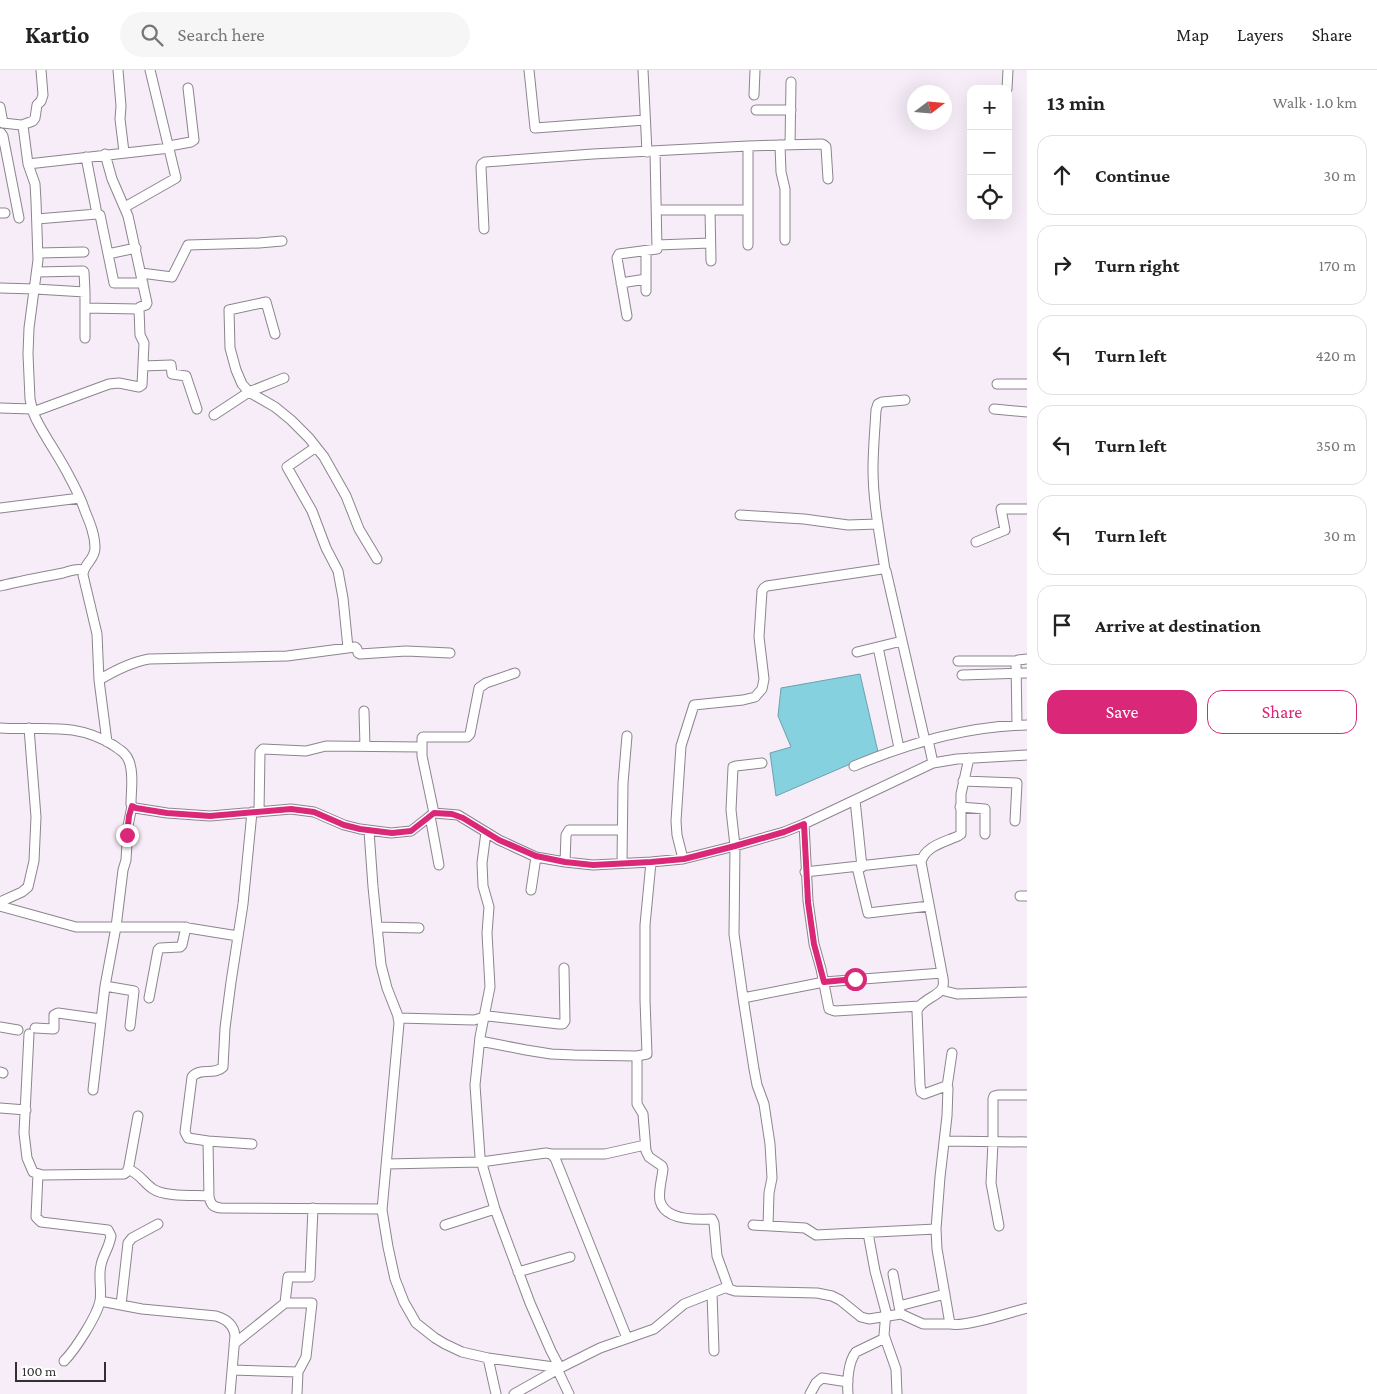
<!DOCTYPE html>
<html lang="en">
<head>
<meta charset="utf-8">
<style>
	:root { --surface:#fff; --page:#f6f6f6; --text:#222; --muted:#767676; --line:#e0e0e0; --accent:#db2777 }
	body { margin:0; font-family:"Crimson Pro",serif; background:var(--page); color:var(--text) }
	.controls { position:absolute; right:15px; top:15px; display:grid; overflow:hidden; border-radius:10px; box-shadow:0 5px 20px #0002 }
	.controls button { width:45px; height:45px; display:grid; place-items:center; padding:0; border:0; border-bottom:1px solid var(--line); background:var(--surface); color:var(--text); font:25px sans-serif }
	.compass { position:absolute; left:907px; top:15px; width:45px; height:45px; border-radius:50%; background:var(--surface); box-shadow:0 5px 20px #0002; rotate:74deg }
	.scale { position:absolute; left:15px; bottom:12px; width:91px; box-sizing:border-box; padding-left:5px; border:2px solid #332f33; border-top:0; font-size:14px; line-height:18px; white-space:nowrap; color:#332f33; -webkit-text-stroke:4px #fefefe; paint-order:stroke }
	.stop { position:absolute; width:15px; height:15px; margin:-11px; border:4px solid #db2777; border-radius:50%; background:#fff }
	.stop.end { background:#db2777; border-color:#fff; box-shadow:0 1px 5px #0008 }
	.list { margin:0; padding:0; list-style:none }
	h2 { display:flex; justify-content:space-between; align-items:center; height:65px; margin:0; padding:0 20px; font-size:21px }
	h2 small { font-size:16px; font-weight:400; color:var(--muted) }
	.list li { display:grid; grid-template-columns:32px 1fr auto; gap:15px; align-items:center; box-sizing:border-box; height:80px; margin:0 10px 10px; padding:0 10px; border:1px solid var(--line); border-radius:15px }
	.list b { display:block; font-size:19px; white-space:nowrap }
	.list em { font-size:16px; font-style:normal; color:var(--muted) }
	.actions { display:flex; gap:10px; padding:15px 20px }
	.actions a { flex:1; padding:11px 0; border:1px solid var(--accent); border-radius:15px; text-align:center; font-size:18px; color:var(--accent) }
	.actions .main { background:var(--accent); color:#fff }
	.icon { flex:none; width:28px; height:28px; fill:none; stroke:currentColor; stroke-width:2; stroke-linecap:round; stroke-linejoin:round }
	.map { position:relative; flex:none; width:1027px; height:1324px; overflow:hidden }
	header { display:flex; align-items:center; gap:30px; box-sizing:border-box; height:70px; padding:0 25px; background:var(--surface); border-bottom:1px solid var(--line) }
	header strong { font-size:24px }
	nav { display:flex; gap:28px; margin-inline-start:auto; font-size:18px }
	.search { width:350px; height:45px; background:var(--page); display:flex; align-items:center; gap:12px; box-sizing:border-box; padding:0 18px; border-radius:28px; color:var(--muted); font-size:19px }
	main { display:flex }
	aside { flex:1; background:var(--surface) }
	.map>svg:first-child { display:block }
</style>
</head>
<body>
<header>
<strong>Kartio</strong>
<div class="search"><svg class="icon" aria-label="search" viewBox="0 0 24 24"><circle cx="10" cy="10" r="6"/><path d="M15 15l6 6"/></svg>Search here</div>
<nav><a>Map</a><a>Layers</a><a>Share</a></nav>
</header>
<main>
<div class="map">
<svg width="1027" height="1324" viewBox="0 0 1027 1324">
	<rect width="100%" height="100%" fill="#f6edf8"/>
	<path fill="#86d1e0" stroke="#6da0ac" d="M860,604L878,682L776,726L770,683L791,677L778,646L781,618Z"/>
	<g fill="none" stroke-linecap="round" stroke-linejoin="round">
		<defs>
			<path id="minor" d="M118,0L121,36L120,49L124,82
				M529,0L535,58L645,50
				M643,0L647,82
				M1007,19L1008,0
				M754,25L755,0
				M0,37L3,53L21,55L23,56L28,94L35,114L36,131L38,190L29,258L28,284L30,329L33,342L36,349C46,369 59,386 69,406C75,417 81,429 85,441C90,453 95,465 95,478C95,490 83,494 83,505L97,564L99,610L107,672
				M756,40H791
				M22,55L33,51L35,48L37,35L41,31L43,25L41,0
				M1,63L3,66L19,148
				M780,75L781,102L785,119V170
				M790,75L791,12
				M169,76L191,72L194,70L188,18
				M748,76V175
				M86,87L97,144
				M28,94L170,78
				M125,137L176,108L150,0
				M657,140H748
				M710,140L711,191
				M0,143H5
				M37,149L97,144L100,145L114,213H143
				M484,159L481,97L482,94L485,92L593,84L748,76L822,74L824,75L826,77L828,109
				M657,175L710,173
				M646,181V221
				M38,183L84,182
				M108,184L136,178
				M37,202L83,201L84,202L85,222V268
				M141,203L172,207L188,175L259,173L282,171
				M621,213L646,209
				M0,218L35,219L85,222
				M85,238L139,239
				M627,246L617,188L619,184L657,179L655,82
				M275,264L266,232L229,240L230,278L236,300L242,314L249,322L275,337L291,350L309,368L324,387L346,426L359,459L377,489
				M143,296L171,295L172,304L186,306L197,339
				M997,314H1027
				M0,338L32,339
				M994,339L1027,342
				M33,342L109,314L119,313L139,317L142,315L144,273L140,265L139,239L140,237L146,235L147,233L128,146L112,109L105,84
				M214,345L249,322L284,308
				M316,377L287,397L312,441L326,478L338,501L343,528L348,578
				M0,438L80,428
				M740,445L804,449L848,455L878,454
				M976,472L1005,460L1001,439H1027
				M885,500C880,466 873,433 873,399C873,379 875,359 876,340L878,334L882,332L905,330
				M0,516C21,511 42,507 63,503C71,501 75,498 83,500
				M878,577L899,678
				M857,582L902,571
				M958,591H1017
				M962,605L1027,603
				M99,610C114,601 131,592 149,589L287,586L355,577L357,579L358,583L360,584L406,581L450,583
				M364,641L365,676
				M1017,655L1016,592L1018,590L1027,589
				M0,658C42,661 74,651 113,675C120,680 126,683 129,691C134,704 131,721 131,734L132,736L135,738L167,743L210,746L291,739L314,742L344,755L360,759L391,763L411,761L434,743L458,745L499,770L536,787L565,792L593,795L651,792L683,789L735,776L784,762L804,754L933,693L957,689L1027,685
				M928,670L933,693
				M969,688L961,724V764L958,766C945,772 925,776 921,792L942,903C943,907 944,912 943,916C941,926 921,929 917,941L920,1015L921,1022L924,1024L946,1016L948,1018L947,1046L940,1107L936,1159L937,1179L950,1254C964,1258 1011,1242 1027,1238
				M762,693L736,696L733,697L731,740L735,776L734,864L743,928L754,999L757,1015L764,1034L770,1074L772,1108L769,1123L768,1156
				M854,696C909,673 967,656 1027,655
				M963,711L1017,713L1015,751
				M855,730L862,797
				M960,737L985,739V764
				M252,742L243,834L231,912L225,958L223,997C214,1006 200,997 192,1007L185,1062L188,1068L208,1071L209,1127C211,1135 213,1137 221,1138L380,1139L382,1140L388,1177L395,1209L404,1232L416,1253L435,1268L445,1274L462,1282L488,1288L554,1297L559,1303L569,1324
				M259,742L260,682L263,679L306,681L326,676L421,677
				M434,743L422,686V668L423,667H467L470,664L479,618L486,613L515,603
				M430,746L439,795
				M804,754L808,831L814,874L821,899L829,939L835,941L920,936
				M369,761L373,817L381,895L387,918L398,946L399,953L382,1140
				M486,762L482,793L483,816L489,837L487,863L490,917L480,967L475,1015L480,1087L495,1139L530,1233L551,1281L560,1298
				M683,789L677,765L676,751L681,676L694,635L743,630L755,627L762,619L764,609L759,567L762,521L764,518L767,516L882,499L886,501L925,671
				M565,792L566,765L569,760H622
				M622,793L623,713L627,666
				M857,797L868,843L929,836
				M805,802L922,789
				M531,820L536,787
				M1020,826H1027
				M0,832L22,822L28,817L34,791L36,747L29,658
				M0,836L76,857H182L238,866
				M377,857L419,858
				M824,912L942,903
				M105,916L134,921L130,956
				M941,920L957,924L1027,922
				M149,928L158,880L160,878L180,877L182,875L186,857
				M743,928L824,912
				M398,948L474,950L488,946L559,954H563L565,951L564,898
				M0,957L18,960
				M35,958L54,959V945L58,943L101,949
				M29,964L24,1063L27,1088L33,1102L42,1105L124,1104L128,1101L138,1046
				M480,971L526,980L551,984L574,985L637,986L647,984L645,930V855L651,792
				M637,986V1034L643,1044L646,1081L649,1087L662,1096L663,1099C662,1109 658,1121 660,1131C665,1150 696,1150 712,1149L714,1153L717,1186L729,1219L735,1221L817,1223L832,1226L840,1230L861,1247L869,1249L901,1244L923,1254H950
				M0,1002L3,1003
				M947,1017L952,983
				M93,1020L105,916L116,857L123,800L126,790L128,756L132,736
				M0,1038L26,1040
				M208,1071L252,1074
				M944,1071L1027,1072
				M551,1084H605L645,1075
				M386,1094L481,1092L546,1083L551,1084L555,1088L627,1268
				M128,1099C140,1104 143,1112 153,1119C165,1127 194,1125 209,1126
				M38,1104L36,1147L41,1152L108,1160L111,1166C109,1178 103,1185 101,1195C98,1207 102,1219 100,1231C97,1246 75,1280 64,1291
				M445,1155L495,1139
				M753,1155L805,1158L816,1165L936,1159
				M999,1156L991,1113L993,1072V1029L994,1026L998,1025H1027
				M868,1163L875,1201L886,1242L884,1265L896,1299L897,1324
				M518,1202L570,1187
				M893,1204L900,1241
				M712,1223L714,1281
				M100,1231L142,1239L216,1246C226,1249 234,1255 235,1266L230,1324
				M285,1233H312L306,1287L298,1302L297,1324
				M121,1235L128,1173L132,1168L158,1154
				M899,1236L945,1224
				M234,1274L285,1233L288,1207H310L313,1138
				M488,1288L496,1324
				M232,1300L298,1302
				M514,1324L560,1298L600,1278L654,1259L684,1234L727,1217
				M810,1324L816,1313L822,1308L848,1312
				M848,1324C847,1312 848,1292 856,1282L885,1268"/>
		</defs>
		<use href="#minor" stroke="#8c848e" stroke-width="11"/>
		<use href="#minor" stroke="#fff" stroke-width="9"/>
	</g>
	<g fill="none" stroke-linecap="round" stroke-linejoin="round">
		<path stroke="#db2777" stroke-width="6" d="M127,765L129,746L132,736L136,738L167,743L210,746L291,739L314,742L344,755L360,759L392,763L411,761L434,743L452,744L463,748L499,770L536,786L565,792L593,795L651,792L684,789L735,776L784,762L804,754L808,832L814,874L824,912L855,909"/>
	</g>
</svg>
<div class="controls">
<button>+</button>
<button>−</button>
<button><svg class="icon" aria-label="locate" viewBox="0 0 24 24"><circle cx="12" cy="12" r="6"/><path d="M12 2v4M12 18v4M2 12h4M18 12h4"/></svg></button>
</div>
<svg class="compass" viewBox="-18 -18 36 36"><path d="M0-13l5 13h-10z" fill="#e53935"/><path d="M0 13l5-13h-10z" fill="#767676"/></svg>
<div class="scale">100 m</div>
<div class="stop" style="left:855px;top:909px"></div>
<div class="stop end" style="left:127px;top:765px"></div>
</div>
<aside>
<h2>13 min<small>Walk · 1.0 km</small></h2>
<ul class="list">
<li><svg class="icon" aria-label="ahead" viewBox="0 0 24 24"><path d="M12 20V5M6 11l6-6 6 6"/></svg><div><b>Continue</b></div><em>30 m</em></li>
<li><svg class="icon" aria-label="right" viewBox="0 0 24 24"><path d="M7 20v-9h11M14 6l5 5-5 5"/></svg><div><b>Turn right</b></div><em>170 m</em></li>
<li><svg class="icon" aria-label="left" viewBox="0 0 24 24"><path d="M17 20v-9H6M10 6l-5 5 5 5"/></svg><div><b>Turn left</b></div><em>420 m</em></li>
<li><svg class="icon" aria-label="left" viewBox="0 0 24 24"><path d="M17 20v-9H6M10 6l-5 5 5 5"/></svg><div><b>Turn left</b></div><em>350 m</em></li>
<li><svg class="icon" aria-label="left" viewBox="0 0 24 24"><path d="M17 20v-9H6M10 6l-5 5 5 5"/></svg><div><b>Turn left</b></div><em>30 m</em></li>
<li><svg class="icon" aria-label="arrive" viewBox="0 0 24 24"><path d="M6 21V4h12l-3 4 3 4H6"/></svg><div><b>Arrive at destination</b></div></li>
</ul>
<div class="actions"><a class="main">Save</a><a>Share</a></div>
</aside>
</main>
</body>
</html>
